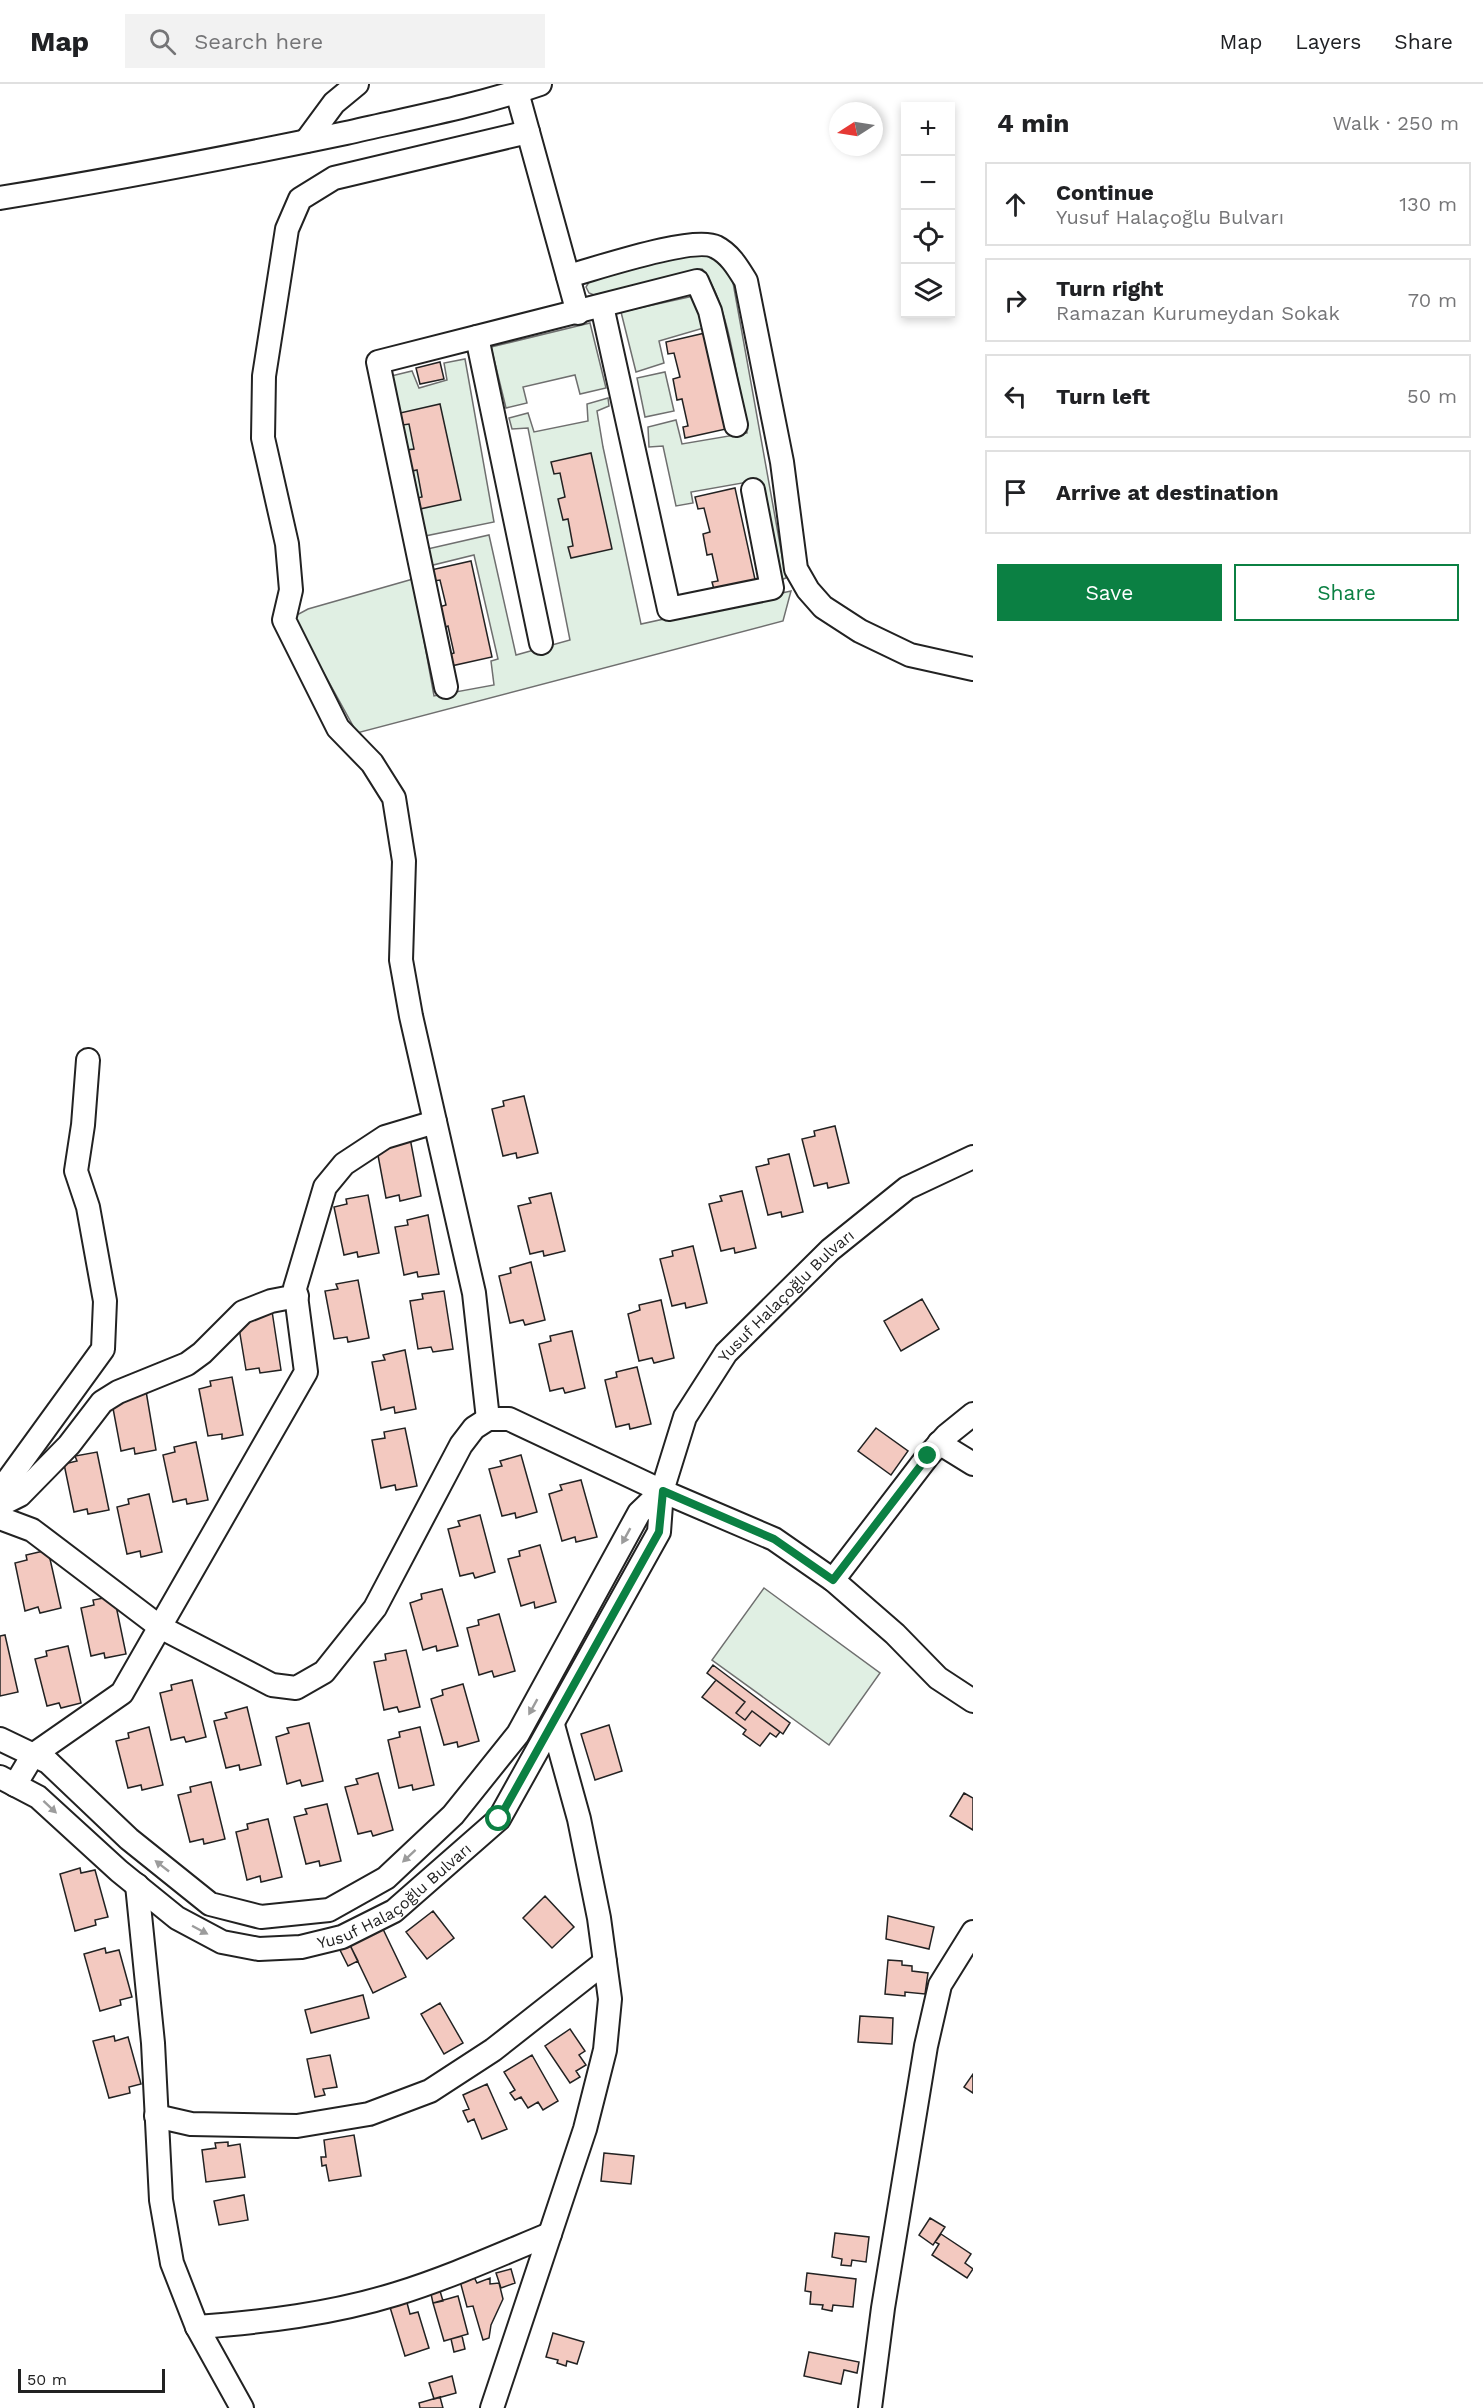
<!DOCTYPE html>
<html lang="en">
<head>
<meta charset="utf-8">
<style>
	:root { --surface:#fff; --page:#f2f2f2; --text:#202124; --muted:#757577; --line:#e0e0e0; --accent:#0b8043 }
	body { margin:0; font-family:"Work Sans",sans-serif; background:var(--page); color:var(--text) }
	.controls { position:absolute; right:18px; top:18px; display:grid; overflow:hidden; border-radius:0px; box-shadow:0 3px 9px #0003 }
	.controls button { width:54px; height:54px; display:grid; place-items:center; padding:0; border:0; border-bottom:2px solid var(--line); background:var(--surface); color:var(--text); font:30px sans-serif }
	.compass { position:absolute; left:829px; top:18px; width:54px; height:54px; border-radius:50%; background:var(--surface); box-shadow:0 3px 9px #0003; rotate:258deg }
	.scale { position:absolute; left:18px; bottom:15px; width:147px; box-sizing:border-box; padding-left:6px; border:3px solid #222; border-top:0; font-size:16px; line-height:21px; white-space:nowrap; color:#222; -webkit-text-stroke:4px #fff; paint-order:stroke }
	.stop { position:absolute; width:18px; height:18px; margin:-14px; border:4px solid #0b8043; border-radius:50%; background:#fff }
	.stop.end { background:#0b8043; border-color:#fff; box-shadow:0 2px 6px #0008 }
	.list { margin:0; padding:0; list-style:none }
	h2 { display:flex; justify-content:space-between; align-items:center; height:78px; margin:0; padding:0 24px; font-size:26px }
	h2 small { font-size:20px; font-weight:400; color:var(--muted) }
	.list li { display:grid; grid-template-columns:39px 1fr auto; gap:18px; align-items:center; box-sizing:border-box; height:84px; margin:0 12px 12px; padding:0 12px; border:2px solid var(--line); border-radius:0px }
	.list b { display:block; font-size:22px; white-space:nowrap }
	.list p { margin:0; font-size:20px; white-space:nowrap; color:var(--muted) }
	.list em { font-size:20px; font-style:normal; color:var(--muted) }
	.actions { display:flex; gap:12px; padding:18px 24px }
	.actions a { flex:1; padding:14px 0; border:2px solid var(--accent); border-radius:0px; text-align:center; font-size:21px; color:var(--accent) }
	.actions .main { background:var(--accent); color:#fff }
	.icon { flex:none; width:33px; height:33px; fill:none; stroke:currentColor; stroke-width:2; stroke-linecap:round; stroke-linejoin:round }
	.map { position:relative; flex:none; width:973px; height:2324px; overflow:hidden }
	header { display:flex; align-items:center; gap:36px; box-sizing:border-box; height:84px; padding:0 30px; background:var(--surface); border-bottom:2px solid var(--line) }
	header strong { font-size:28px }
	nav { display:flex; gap:33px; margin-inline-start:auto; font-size:21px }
	.search { width:420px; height:54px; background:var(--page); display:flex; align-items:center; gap:15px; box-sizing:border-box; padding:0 21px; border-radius:0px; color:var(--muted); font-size:22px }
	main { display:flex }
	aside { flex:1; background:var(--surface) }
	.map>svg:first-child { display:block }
</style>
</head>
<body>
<header>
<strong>Map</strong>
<div class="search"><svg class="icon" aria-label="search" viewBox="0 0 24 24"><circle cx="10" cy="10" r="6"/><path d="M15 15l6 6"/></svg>Search here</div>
<nav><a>Map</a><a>Layers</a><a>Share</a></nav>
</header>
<main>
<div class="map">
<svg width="973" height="2324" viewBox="0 0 973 2324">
	<rect width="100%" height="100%" fill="#fff"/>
	<path fill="#e0efe3" stroke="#6f6f6f" stroke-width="1.5" d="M690,167L717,173L732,193L786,494L778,497L759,396L691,408L693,419L676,422L663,362L649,363L648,343L676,336L682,360L747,349C738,304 730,220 702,185L594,211L589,209L586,203L589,198Z
		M698,211L707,243L659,257L664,279L636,288L621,228Z
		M590,239L606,304L580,310L575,291L523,303L527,319L506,324L491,263Z
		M465,275L494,438L420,453L387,293L412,287L419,304L447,296L444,279Z
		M665,288L674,327L645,333L637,294Z
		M608,314L609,322L597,327L603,363L641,540L791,507L783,537L357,649L293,533L308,525L413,495L434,612L494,601L491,577L498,575L474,471L429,482L423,466L489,451L516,571L570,556L528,344L512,345L509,334L528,329L534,348L588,337L587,320Z
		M764,1504L880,1589L829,1661L712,1576Z"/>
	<path fill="#f3c9c0" stroke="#222" stroke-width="1.5" d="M705,249L726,345L685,354L683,343L688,342L682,315L677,316L673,295L680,293L674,269L668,270L666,258Z
		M440,278L444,295L420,300L416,284Z
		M440,320L461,416L420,425L417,414L422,413L417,386L412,387L407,366L414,365L409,340L403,341L400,329Z
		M591,369L612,465L571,474L568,463L573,462L568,435L563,436L558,415L565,413L560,389L554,390L551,378Z
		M735,404L756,500L715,509L712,498L718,497L712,470L707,471L703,450L710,448L704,424L698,425L695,413Z
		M471,477L492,573L451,582L448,571L454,569L448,542L443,544L439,523L446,521L440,496L434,497L431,486Z
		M524,1012L538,1069L517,1074L516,1069L503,1072L492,1025L504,1022L503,1017Z
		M835,1042L849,1099L828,1104L827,1099L814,1102L802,1055L815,1052L814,1047Z
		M410,1054L421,1112L400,1117L399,1111L386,1114L377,1066L390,1064L389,1059Z
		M789,1070L803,1128L782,1133L781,1128L768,1131L756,1083L769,1080L768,1075Z
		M742,1107L756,1164L735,1169L734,1164L721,1167L709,1120L722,1117L720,1112Z
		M551,1109L565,1167L544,1172L543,1167L530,1170L518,1122L531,1119L529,1114Z
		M368,1111L379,1169L358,1173L357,1168L344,1171L334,1123L347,1120L346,1115Z
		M428,1131L439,1190L418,1193L417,1188L404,1191L395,1143L408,1141L407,1136Z
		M693,1162L707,1219L686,1224L685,1219L672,1222L660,1175L673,1172L672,1167Z
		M531,1178L545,1236L525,1241L523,1236L510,1239L499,1192L511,1189L510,1184Z
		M358,1196L369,1254L348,1258L347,1253L334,1255L325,1207L338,1205L336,1200Z
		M444,1207L453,1265L433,1268L431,1263L418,1265L410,1217L423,1215L422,1210Z
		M922,1215L939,1245L901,1267L884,1237Z
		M661,1216L674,1274L654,1279L652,1274L639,1277L628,1230L640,1226L639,1221Z
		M272,1227L281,1286L260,1289L259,1284L246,1286L238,1238Z
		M572,1247L585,1304L565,1309L563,1304L550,1307L539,1260L551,1257L550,1252Z
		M405,1266L416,1325L395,1329L394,1323L381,1326L372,1278L385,1276L383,1271Z
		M637,1283L651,1340L630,1345L629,1340L616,1343L605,1296L617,1293L616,1288Z
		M232,1293L243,1351L222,1355V1350L208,1352L199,1305L211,1302L210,1297Z
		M146,1307L156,1366L135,1370L134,1364L121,1367L112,1319Z
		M405,1344L417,1402L396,1406L395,1401L381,1404L372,1356L385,1354L384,1348Z
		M876,1344L908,1367L891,1391L858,1367Z
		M196,1358L208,1416L187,1420L186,1415L173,1418L163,1371L175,1368L174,1363Z
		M97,1368L109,1426L88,1430L87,1425L74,1428L64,1380L77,1377L75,1372Z
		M521,1371L537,1428L516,1434L515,1429L502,1432L489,1385L502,1382L500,1377Z
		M581,1396L597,1453L576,1458L575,1453L562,1457L549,1410L562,1406L560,1401Z
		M149,1410L162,1468L141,1473L140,1467L127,1470L117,1423L129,1420L128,1415Z
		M480,1431L495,1488L475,1494L473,1489L460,1492L448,1445L460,1442L458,1437Z
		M540,1461L556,1518L535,1524L534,1518L521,1522L508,1475L520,1472L519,1467Z
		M48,1466L61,1524L40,1529L38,1523L25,1527L15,1479L27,1476L26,1471Z
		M442,1505L458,1562L437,1567L436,1562L423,1566L410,1519L422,1515L421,1510Z
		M114,1512L126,1570L105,1574L104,1569L91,1572L81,1524L94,1521L93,1516Z
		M499,1530L515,1587L494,1593L492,1587L479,1591L467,1544L479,1541L478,1536Z
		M5,1551L18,1608L0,1612V1552Z
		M68,1562L81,1619L61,1624L59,1619L47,1622L35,1575L47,1572L46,1567Z
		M406,1566L420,1623L399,1628L397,1623L384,1626L374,1578L386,1576L385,1570Z
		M713,1581L790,1639L783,1650L752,1627L745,1636L736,1629L745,1618L707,1589Z
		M192,1596L206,1653L186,1658L184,1653L171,1656L160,1609L172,1606L171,1601Z
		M716,1596L745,1618L736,1629L745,1636L752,1627L780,1648L776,1653L770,1649L760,1662L743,1650L746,1646L702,1613Z
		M463,1600L479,1657L458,1663L457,1658L444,1661L431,1615L443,1611L442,1606Z
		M247,1623L261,1681L240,1686L239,1681L226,1684L214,1637L227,1634L225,1629Z
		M309,1639L323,1697L302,1702L300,1696L287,1700L276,1653L289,1649L287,1644Z
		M609,1641L622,1687L595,1696L581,1650Z
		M149,1643L163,1701L142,1706L141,1701L128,1704L116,1657L129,1654L128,1649Z
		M420,1643L434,1701L413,1706L412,1701L399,1704L388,1656L400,1653L399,1648Z
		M378,1689L393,1746L373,1752L371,1747L358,1750L345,1703L358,1700L356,1695Z
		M211,1698L225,1755L204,1760L203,1755L190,1758L178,1711L191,1708L190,1703Z
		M964,1709L973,1714V1746L950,1732Z
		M327,1720L341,1777L320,1782L319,1777L306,1780L294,1733L307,1730L305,1725Z
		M268,1735L282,1793L261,1798L260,1792L247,1796L236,1748L248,1745L247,1740Z
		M80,1784L81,1789L95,1786L108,1833L95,1836L96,1841L75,1847L60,1790Z
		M545,1812L574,1843L552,1864L523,1834Z
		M433,1827L454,1854L427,1875L406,1848Z
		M888,1832L934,1843L929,1865L886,1855Z
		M382,1843L406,1893L373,1909L349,1859Z
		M349,1859L358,1877L348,1882L339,1864Z
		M105,1864L106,1869L119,1866L132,1913L120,1916L121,1921L100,1927L84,1870Z
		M888,1876L902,1877V1881L912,1882V1887L928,1889L925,1910L905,1908V1912L885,1910Z
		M363,1911L369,1934L311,1949L305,1926Z
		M440,1919L463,1959L444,1970L421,1930Z
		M860,1932L893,1934L892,1960L858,1958Z
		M570,1945L585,1967L579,1971L586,1981L576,1987L580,1993L570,1999L545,1962Z
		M114,1952L115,1957L128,1953L141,2000L129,2003L130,2009L109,2014L93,1957Z
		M330,1971L337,2003L323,2005L325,2011L315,2013L307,1975Z
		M532,1971L558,2017L543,2026L538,2018L528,2024L521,2013L515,2016L510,2009L515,2006L504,1988Z
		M973,1990V2009L964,2003Z
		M487,2000L507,2045L482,2055L474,2035L468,2038L463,2027L469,2025L463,2011Z
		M354,2051L361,2092L329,2097L326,2081L322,2082L321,2073H326L324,2056Z
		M228,2058V2062L240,2060L245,2093L206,2098L202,2066L216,2064L215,2059Z
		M604,2069L634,2072L631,2100L601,2097Z
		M244,2111L248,2136L219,2141L214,2117Z
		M930,2134L945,2143L933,2161L919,2151Z
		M835,2149L869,2153L866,2178L852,2176L851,2182L841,2181L842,2175L832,2173Z
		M941,2150L971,2170L965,2179L973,2185L967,2194L932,2171L939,2160L935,2158Z
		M511,2185L515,2199L501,2204L496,2189Z
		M807,2189L856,2195L853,2223L833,2221L832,2227L822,2225L823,2221L810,2220L811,2208L805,2207Z
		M474,2193L477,2199L490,2194V2200L499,2199L503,2215L491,2241L489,2254L483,2256L473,2222L467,2223L460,2197Z
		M440,2207L443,2217L433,2219L431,2210Z
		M458,2212L468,2250L444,2257L433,2219Z
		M406,2215L410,2230L418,2228L429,2264L405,2272L389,2220Z
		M553,2249L584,2258L577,2280L567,2277L566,2282L557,2279L558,2276L546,2273Z
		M462,2252L465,2265L454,2268L451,2255Z
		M809,2268L859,2278L857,2289L844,2286L841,2300L804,2292Z
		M452,2292L456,2309L434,2315L429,2299Z
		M440,2313L443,2324H420L419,2319Z"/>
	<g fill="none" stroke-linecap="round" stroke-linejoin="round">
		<defs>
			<g id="minor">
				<path d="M517,8L578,229"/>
				<path d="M306,57L334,19L357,0"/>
				<path d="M0,114C116,95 231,73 346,49C411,34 477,22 540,0"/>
				<path d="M568,192C595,185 694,151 716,163C730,170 738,184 746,197L782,378L796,485L808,506L823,523L860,547L910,571L973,585"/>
				<path d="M602,222L669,525L772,504L753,406"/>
				<path d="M477,253L541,559"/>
				<path d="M446,603L378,278L697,197L710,227L736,341"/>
				<path d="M488,1335L474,1209L411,932L401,876L404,777L394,714L372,679L338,644L284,536L291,506L287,460L263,354L264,292L287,145L300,115L334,94L528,48"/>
				<path d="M488,1335H509L662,1407L774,1455L833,1496L895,1550L938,1594L973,1617"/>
				<path d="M939,1359L973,1380"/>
				<path d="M0,1407L103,1265L105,1217L88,1123L76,1087L83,1041L88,976"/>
				<path d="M0,1421L20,1411L69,1361L102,1318L118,1308L187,1280L202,1269L243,1228L271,1217L297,1212"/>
				<path d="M0,1434L32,1446L160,1543L272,1601L296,1604L324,1588L375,1524L461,1361L474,1344L488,1335"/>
				<path d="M833,1496L928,1372L947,1351L973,1330"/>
				<path d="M0,1655L48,1678L129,1755L210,1820L261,1833L329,1826L386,1794L453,1731L518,1650L639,1429L662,1407"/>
				<path id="s1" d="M0,1693L38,1713L119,1787L177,1834L222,1858L259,1865L301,1863L342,1853L394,1827L499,1735L659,1448L662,1407L685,1333L726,1269L830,1166L907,1104L973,1073"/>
				<path d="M15,1701L33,1671L122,1609L306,1288L295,1204L325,1103L344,1080L385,1053L435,1038"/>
				<path d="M137,1801L153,1959L161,2116L172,2179L197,2243L242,2324"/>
				<path d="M156,2032L191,2040L297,2042L369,2030L430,2007L493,1966L605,1878"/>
				<path d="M197,2243C264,2238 331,2230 396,2210C448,2194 499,2171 550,2150"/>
				<path d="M492,2324L585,2045L605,1966L610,1915L599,1834L579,1735L553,1641"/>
				<path d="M870,2324L883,2224L926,1962L940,1901L973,1848"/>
			</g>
		</defs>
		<use href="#minor" stroke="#222" stroke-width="26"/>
		<use href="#minor" stroke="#fff" stroke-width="22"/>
	</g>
	<defs><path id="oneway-solid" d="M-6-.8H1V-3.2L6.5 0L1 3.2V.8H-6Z" transform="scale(1.5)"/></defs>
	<g fill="#9c9c9c">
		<use href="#oneway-solid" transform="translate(626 1452) rotate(119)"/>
		<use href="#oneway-solid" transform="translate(533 1623) rotate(119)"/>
		<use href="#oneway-solid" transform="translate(50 1723) rotate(43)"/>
		<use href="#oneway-solid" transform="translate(409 1772) rotate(137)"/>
		<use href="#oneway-solid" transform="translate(162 1782) rotate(-142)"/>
		<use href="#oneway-solid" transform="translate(200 1846) rotate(28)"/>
	</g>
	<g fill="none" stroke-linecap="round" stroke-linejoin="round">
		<path stroke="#0b8043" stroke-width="8" d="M499,1735L659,1448L663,1407L774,1455L833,1496L928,1372"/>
	</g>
	<g text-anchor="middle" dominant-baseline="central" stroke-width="4.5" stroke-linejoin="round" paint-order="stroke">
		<g font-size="16" fill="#222" stroke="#fff">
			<text stroke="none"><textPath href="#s1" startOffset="1204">Yusuf Halaçoğlu Bulvarı</textPath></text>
			<text stroke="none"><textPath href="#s1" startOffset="466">Yusuf Halaçoğlu Bulvarı</textPath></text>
		</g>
	</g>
</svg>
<div class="controls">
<button>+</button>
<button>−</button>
<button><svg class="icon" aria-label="locate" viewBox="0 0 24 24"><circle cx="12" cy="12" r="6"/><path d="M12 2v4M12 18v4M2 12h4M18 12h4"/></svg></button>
<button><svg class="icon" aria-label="layers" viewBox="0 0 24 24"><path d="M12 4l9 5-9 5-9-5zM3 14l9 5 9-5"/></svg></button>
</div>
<svg class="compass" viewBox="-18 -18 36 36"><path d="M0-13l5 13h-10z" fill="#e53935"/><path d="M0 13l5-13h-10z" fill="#757577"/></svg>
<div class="scale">50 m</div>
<div class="stop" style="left:499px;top:1735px"></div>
<div class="stop end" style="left:928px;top:1372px"></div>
</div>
<aside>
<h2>4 min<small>Walk · 250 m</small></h2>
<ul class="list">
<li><svg class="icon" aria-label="ahead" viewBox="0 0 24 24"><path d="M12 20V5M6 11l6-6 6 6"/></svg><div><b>Continue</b><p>Yusuf Halaçoğlu Bulvarı</p></div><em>130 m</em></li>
<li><svg class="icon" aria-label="right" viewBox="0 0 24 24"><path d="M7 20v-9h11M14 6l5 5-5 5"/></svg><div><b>Turn right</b><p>Ramazan Kurumeydan Sokak</p></div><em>70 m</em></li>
<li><svg class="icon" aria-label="left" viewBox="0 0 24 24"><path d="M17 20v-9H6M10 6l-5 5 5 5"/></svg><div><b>Turn left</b></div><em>50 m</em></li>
<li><svg class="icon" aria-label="arrive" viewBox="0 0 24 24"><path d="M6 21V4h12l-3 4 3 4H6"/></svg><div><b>Arrive at destination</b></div></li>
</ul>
<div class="actions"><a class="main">Save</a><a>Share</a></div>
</aside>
</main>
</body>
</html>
